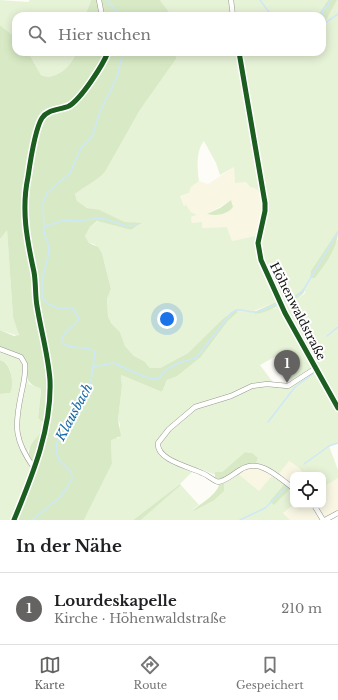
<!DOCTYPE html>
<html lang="de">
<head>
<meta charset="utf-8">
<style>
	:root { --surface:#fff; --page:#f6f6f6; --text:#202124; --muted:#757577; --line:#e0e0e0; --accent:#646362 }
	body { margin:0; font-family:"Libre Baskerville",serif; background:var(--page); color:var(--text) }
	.controls { position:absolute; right:12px; bottom:12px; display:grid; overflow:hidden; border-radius:8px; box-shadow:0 2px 10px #0003 }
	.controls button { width:36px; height:36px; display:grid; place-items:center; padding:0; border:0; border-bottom:1px solid var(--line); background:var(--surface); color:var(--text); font:20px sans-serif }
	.you { position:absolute; left:167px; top:319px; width:14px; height:14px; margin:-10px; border:3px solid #fff; border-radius:50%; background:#1a73e8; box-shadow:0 0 0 6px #1a73e833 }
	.badge { display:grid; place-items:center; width:26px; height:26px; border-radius:50%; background:var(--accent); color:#fff; font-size:13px; font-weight:700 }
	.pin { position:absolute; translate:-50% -33px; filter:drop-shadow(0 1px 2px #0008) }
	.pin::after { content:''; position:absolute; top:21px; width:14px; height:12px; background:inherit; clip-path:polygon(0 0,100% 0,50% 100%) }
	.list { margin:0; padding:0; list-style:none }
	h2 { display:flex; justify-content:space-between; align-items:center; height:52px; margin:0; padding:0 16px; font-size:17px }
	h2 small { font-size:13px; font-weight:400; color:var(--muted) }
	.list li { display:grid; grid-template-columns:26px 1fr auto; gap:12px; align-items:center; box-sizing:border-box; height:72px; padding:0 16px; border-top:1px solid var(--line) }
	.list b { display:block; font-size:15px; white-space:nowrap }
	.list p { margin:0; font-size:13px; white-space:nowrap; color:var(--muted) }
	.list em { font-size:13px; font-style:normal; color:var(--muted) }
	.icon { flex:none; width:22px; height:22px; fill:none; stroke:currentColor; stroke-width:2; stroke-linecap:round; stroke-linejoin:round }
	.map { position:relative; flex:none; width:338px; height:520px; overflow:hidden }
	.search { position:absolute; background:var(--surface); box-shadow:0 2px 10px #0003; left:12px; right:12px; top:12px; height:44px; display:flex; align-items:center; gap:10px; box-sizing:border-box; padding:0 14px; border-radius:12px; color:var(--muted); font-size:15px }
	.sheet { height:124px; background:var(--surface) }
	nav { display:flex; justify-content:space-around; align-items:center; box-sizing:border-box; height:56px; border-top:1px solid var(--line); background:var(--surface); font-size:11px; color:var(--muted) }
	nav a { display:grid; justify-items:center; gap:2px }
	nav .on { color:var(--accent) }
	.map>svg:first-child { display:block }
</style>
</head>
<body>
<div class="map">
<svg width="338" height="520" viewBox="0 0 338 520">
	<rect width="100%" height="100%" fill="#fdfcf7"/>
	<path fill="#f9f7e4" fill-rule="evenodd" d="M253,163L265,203L259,235L232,241L227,227L202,228L192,223L191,217L196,216L184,206L180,196L189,193L191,187L196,182L199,181L208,184L234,167L241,181L247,182ZM231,200L223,213L213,215L208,214Z
		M289,461L299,468L305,475H293V488L259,491L236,472L244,467Z
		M338,478V513L325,520H290L283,513L293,505L323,507V484L325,486Z"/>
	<path fill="#e7f3d7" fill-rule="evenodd" d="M0,0L28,2L30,0H91L85,16H16V38L0,25Z
		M160,0H328L317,16H172Z
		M336,0H338V230L310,275L321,269L338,239V443L329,446L338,470V478L325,486L323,484V475H305L299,468L289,461L277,476L286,482L270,501L292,487L293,488V505L283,513L290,520H141L181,485L199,505L193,509L194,511L213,501L224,481L236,472L259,491L271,477L276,476L255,465L252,453L245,452L222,472H215V475L199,468L194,470L180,484L133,520H84L112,464L111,440L112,438H119L120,424L118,420L122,386L121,375L162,392L167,380L177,375L201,357L228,321L237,313L236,310L188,353L160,368H150L144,361L134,356L125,346L120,332L111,323L108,316L107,299L111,289L102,253L94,244L89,243L85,236L90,227L98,221L131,230L141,224L125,222L100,210H93L83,206L77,201L75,194C85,186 97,181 105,172L140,110L176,59V52H322V27ZM204,141L216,163L220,175L234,167L235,183L246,182L250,187C272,190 263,220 259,235L232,241L227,227L202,228V222L192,223L191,217L197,215L191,212L186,205L184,206L180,196L189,193L191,187L199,181C197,169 196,150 204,141ZM301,290H305V293C299,299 292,300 283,301L298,293ZM276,302V308L255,314L254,311L256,310ZM280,354L283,363L280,365L293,382L286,386L275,385L260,365Z
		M28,52H76C73,65 55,82 41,75Z
		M7,229L13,317L19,330L18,336L0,330V239Z
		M0,350L22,360C28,371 19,385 18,396C16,409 13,427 16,439C19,450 27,460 33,469L13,520H0V394L10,393C14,383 12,362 0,360Z
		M26,378L29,384L40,388L41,390L38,418L45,425L44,429L28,450L27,456L18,437L20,408Z"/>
	<path fill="#d8eac5" d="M91,0H160L172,16H85Z
		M328,0H337L322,27V16H317Z
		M0,25L16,38V52H28L41,75C55,82 73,65 76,52H176V59L140,110L105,172C97,181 85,186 75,194L77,201L87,208L100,210L125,222L142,223L131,230L97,221L90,227L85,236L89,243L98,247L102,253L111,289L107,299L108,316L111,323L120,332L125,346L134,356L144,361L150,368H160L188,353L224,318L237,309V313L228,321L201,357L177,376L167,380L162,392L121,375L122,386L118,420L121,436L111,440L112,464L84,520H15L35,472C24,449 28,448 44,429L45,425L38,418L41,390L40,388C25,384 26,375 25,361L0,347V330L14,336L19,335L13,317L7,230L0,239Z
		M231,200L233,207C227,215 216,216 207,214L220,208Z
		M338,230C338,248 326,263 315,278H310L311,271Z
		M303,289L305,290C303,297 289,304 282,302L298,293Z
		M276,302L278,305C273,310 262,313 255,314L254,312Z
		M0,360C11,362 15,384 10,393L0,394Z
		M245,452L252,453L258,458L255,465L224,481V491L213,501L194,511L193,510C202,503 218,494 220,482L215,481V472H222Z
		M286,482L292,487L274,505L270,501Z
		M180,484L181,485L141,520H133Z"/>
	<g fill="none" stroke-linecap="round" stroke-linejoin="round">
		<path stroke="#cde8f7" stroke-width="1.5" d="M107,0L114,9L123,16
			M260,0L272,16
			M322,17L323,9L328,6L330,0
			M322,25L338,14
			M44,227L64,220L77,221L101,218L127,226L137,225
			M282,302L299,295L304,289L338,232
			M327,336L338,327
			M92,367L114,363L145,377L154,379L159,378L166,370L178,363L196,358L231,313C240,306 246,313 256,312C263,311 271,306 278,303
			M268,422L295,387L314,373
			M304,464L329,446L338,443
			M32,520L59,498L67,488L72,478L71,472L59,460L56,451L57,442L71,420L77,406L90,387L95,354L93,350C85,347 76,348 68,346C49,339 78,325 79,318L72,308H57L47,303L42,297V281L49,253L48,243L44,233L43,203L47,193L70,173L81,148L93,135L99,114L117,77L123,52
			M240,520L265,508L287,487"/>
		<defs>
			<path id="minor" d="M99,0L102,16
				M231,0L233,16
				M239,52L265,203V211L258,243L261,260L285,313L338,408
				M0,349L21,357L25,364C26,375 23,385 21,395C14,428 15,441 34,468
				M293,488C278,477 259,457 240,470C233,474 226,481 218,482C212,480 208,475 202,473C190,467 156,460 158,443L169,429L195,407L231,396L252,386L267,384L288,386L316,368
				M314,505L323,520
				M14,520C32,476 52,429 50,380C48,354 41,331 37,306C35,295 36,283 34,272C27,240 21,210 28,177C30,163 35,129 42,118C48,109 60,110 69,106C81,99 103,65 108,52
				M325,520L338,513"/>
		</defs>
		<use href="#minor" stroke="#979795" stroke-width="5.5"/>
		<use href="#minor" stroke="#fffffe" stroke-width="4.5"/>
		<defs>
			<path id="cycleway" d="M239,52L265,203V211L258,243L261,260L285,313L338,408
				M14,520C32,476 52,429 50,380C48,354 41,331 37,306C35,295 36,283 34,272C27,240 21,210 28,177C30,163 35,129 42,118C48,109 60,110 69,106C81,99 103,65 108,52"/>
		</defs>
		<use href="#cycleway" stroke="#fff" stroke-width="8"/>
		<use href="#cycleway" stroke="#1b5e20" stroke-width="5"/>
	</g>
	<g text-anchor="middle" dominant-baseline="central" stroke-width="4" stroke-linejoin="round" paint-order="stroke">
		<g font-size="12" fill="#111" stroke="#fff">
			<text transform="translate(298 311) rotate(63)">Höhenwaldstraße</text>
		</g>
		<g font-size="13" font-style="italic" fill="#1768a6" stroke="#fff">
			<text transform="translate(74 412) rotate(-62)">Klausbach</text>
		</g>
	</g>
</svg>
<div class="controls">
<button><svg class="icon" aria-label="locate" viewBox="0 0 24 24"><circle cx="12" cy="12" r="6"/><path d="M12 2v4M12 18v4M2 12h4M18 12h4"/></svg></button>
</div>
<div class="you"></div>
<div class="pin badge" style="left:287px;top:383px">1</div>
<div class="search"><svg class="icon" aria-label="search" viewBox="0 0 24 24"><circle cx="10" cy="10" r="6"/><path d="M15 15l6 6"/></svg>Hier suchen</div>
</div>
<section class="sheet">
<h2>In der Nähe<small></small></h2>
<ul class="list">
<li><span class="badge">1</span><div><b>Lourdeskapelle</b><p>Kirche · Höhenwaldstraße</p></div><em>210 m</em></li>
</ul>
</section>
<nav>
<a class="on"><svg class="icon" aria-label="map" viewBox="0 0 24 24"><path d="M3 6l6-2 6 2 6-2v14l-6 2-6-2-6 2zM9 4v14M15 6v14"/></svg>Karte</a>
<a><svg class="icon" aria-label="directions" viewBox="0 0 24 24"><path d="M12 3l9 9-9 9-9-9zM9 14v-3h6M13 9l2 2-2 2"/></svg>Route</a>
<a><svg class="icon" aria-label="saved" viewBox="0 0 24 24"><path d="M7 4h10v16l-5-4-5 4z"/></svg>Gespeichert</a>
</nav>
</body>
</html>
